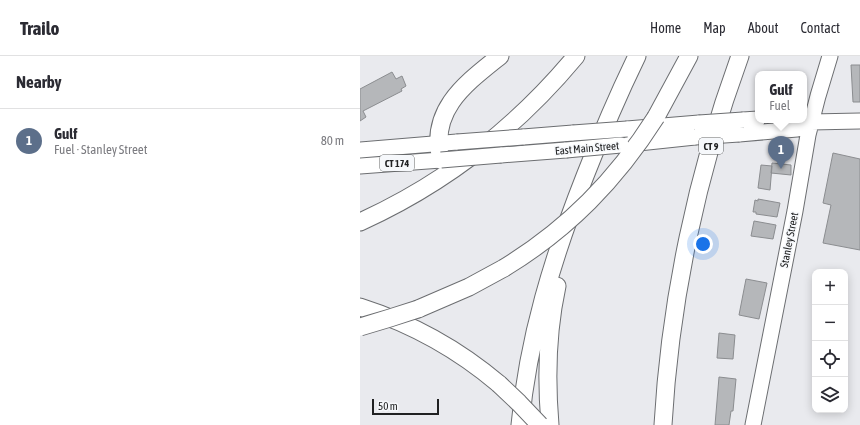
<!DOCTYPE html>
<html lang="en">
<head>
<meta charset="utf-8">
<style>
	:root { --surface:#fff; --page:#f7f7f7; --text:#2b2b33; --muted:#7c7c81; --line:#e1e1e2; --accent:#76582c }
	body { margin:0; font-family:"Asap Condensed",sans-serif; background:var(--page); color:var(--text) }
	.controls { position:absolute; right:12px; bottom:12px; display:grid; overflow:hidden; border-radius:8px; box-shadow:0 2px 10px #0003 }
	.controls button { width:36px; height:36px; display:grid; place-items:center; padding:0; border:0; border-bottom:1px solid var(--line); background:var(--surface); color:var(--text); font:20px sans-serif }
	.scale { position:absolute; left:12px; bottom:10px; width:67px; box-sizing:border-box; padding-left:4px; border:2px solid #202122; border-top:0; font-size:11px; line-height:14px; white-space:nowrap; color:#202122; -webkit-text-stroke:3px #f6f8fb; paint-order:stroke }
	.you { position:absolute; left:343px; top:188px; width:14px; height:14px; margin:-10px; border:3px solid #fff; border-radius:50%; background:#1a73e8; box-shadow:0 0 0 6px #1a73e833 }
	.badge { display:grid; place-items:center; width:26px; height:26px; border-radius:50%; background:var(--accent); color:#fff; font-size:13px; font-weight:700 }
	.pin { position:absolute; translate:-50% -33px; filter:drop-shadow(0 1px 2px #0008) }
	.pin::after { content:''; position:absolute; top:21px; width:14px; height:12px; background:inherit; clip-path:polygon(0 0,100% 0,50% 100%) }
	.popup { position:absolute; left:395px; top:15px; width:52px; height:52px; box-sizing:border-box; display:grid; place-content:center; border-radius:8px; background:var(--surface); filter:drop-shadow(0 1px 3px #0005); font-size:13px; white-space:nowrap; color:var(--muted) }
	.popup b { font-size:15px; color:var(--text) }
	.popup::after { content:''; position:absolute; left:50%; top:100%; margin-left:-8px; border:8px solid transparent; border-top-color:var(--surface) }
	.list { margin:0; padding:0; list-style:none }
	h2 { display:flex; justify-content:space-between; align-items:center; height:52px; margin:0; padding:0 16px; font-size:17px }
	h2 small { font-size:13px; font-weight:400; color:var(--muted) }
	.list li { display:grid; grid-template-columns:26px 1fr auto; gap:12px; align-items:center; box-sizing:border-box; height:64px; padding:0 16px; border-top:1px solid var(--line) }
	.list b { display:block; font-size:15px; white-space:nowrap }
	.list p { margin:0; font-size:13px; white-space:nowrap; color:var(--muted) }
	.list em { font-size:13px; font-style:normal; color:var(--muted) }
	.icon { flex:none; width:22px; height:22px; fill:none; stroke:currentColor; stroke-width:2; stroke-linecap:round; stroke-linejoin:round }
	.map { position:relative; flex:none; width:500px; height:369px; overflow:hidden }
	header { display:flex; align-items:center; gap:24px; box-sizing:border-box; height:56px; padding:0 20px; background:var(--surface); border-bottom:1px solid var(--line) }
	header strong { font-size:19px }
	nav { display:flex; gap:22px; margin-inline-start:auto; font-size:14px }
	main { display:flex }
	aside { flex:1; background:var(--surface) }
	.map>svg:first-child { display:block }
</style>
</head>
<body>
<header>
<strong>Trailo</strong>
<nav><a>Home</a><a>Map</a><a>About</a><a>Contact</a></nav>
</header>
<main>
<aside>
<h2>Nearby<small></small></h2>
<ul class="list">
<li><span class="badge" style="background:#5c6f8a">1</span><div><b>Gulf</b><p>Fuel · Stanley Street</p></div><em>80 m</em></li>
</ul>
</aside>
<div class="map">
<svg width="500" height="369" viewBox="0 0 500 369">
	<rect width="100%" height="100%" fill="#e9eaee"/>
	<path fill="#b5b7ba" stroke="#8b8d90" d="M491,9H500V46H493Z
		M32,16L36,23L42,20L46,30L41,33L42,35L3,55L6,61L0,65V33Z
		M473,97L500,103V194L463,187L471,149L463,147Z
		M412,107L431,109V119L411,117Z
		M401,109L412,110L410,134L398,132Z
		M398,143L420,147L417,161L396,158V156H393L395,144L398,145Z
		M394,165L416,169L413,183L391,180Z
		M386,223L407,227L399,263L379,259Z
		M359,277L375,279L373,303L357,302Z
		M359,321L376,323L373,355H371L369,369H355Z"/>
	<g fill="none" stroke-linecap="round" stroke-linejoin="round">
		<defs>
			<path id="major" d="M444,62L451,66L500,65
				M383,64L398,63
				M267,73L339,67
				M379,78L437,73L445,71L451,66
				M163,81L213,77
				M269,88L335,81
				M0,94L97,86
				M141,99L206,94
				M0,110L81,104
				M393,369L435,155L448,79L458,40L470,0"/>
			<path id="highway" d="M296,61L329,0
				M81,104C69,54 105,28 140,0
				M0,166C84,128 157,71 216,0
				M0,251C50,267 99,294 139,328
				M58,253L109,231L144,212
				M160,369C168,282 193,201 225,120C241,79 258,39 277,0
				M190,369C186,322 187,276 197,230
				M303,369C310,245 337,117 380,0"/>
		</defs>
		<use href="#major" stroke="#6c6e71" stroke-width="17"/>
		<use href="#highway" stroke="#6c6e71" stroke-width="19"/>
		<use href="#major" stroke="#fff" stroke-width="15"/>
		<use href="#highway" stroke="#fff" stroke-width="17"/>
		<defs>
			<path id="major-bridge" d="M339,67L383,64
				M213,77L267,73
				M335,81L379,78
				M97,86L163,81
				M206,94L261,89
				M81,104L141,99"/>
			<path id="highway-bridge" d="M144,212C208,173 256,124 296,61
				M0,271L30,262L58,253
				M139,328L159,347L180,369"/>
		</defs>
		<use href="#major-bridge" stroke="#6c6e71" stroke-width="17" stroke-linecap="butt"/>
		<use href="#highway-bridge" stroke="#6c6e71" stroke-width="19" stroke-linecap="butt"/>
		<use href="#major-bridge" stroke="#fff" stroke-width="15"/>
		<use href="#highway-bridge" stroke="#fff" stroke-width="17"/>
	</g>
	<g text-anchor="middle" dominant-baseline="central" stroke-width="3" stroke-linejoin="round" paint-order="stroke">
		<g fill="#f6f8fb" stroke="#606263" stroke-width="1">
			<rect x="339" y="82" width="24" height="16" rx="3"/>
			<rect x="20" y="99" width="34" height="16" rx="3"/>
		</g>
		<g font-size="10" font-weight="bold" fill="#202122">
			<text x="351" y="90">CT 9</text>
			<text x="37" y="107">CT 174</text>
		</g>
		<g font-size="11" fill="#202122" stroke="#f6f8fb">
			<text transform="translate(227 92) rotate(-5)">East Main Street</text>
			<text transform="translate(429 184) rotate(-79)">Stanley Street</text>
		</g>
	</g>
</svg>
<div class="controls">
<button>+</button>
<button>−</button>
<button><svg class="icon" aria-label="locate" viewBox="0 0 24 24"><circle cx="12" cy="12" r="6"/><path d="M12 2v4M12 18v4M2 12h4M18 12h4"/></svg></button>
<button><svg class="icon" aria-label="layers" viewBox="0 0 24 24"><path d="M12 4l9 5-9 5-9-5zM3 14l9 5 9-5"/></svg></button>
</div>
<div class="scale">50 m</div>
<div class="you"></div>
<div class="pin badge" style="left:421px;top:113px;background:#5c6f8a">1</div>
<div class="popup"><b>Gulf</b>Fuel</div>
</div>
</main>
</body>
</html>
